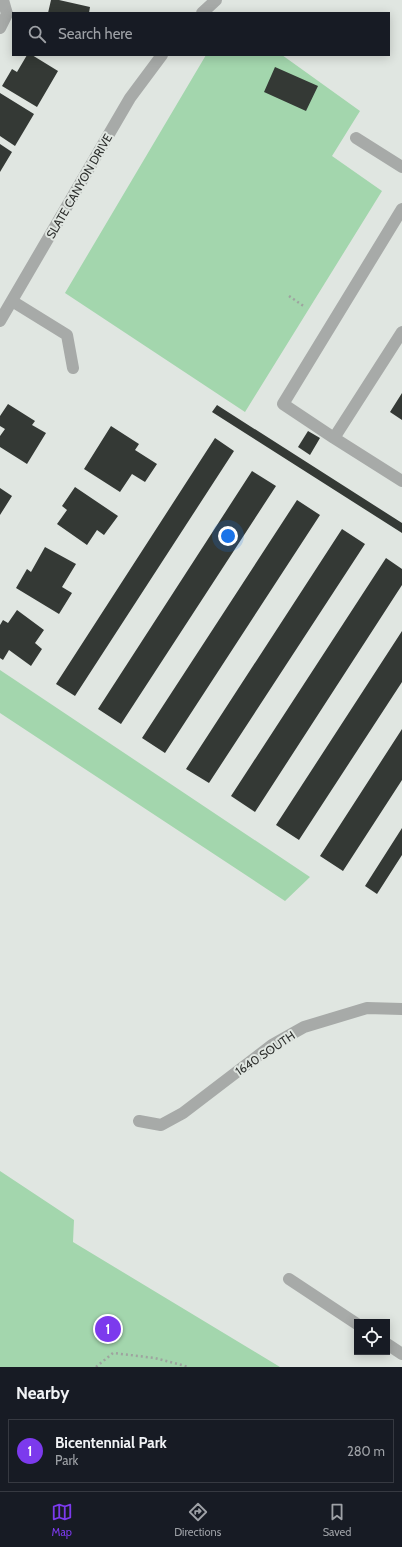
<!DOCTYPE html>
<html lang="en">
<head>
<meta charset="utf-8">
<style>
	:root { --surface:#171b24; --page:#242831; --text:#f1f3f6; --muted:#9ea1a6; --line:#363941; --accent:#7c3aed }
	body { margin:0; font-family:Cabin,sans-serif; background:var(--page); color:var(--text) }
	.controls { position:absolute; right:12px; bottom:12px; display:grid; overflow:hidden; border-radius:0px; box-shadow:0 2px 10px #0003 }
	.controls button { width:36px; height:36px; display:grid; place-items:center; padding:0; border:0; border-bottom:1px solid var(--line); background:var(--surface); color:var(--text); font:20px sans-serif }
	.you { position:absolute; left:228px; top:536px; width:14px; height:14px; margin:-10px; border:3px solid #fff; border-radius:50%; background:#1a73e8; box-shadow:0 0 0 6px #1a73e833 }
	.badge { display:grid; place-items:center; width:26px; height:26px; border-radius:50%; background:var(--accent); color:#fff; font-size:13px; font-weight:700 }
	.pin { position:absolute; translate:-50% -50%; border:2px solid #fff; box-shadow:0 1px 4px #0006 }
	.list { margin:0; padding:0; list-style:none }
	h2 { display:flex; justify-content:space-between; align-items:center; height:52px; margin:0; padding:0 16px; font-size:17px }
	h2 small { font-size:13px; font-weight:400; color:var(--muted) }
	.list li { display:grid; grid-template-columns:26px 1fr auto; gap:12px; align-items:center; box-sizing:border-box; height:64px; margin:0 8px 8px; padding:0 8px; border:1px solid var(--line); border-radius:0px }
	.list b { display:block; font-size:15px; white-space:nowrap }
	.list p { margin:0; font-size:13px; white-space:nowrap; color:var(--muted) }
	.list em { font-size:13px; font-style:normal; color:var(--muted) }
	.icon { flex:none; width:22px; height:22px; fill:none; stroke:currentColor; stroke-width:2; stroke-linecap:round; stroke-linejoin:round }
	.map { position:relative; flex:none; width:402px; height:1367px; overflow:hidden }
	.search { position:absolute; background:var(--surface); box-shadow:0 2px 10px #0003; left:12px; right:12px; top:12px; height:44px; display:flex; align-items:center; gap:10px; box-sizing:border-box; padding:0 14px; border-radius:0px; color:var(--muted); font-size:15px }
	.sheet { height:124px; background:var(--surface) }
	nav { display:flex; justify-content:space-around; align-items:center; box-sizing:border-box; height:56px; border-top:1px solid var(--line); background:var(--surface); font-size:11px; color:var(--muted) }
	nav a { display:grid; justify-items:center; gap:2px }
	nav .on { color:var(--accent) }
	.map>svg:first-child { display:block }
</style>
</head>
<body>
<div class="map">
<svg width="402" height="1367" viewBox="0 0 402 1367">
	<rect width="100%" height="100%" fill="#e0e6e1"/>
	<path fill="#a3d6ad" d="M206,55H282L360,111L332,156L382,191L245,412L65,293Z
		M0,670L310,877L285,901L0,713Z
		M0,1171L74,1220L73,1242L280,1367H0Z"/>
	<path fill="#343935" d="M51,0H59L90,7L89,13H48Z
		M27,55H32L58,71L37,107L2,86L12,69L17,72Z
		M275,67L318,86L306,111L264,92Z
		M0,93L34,114L15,146L0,136Z
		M0,144L12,152L0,172Z
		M402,393V420L390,412Z
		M8,404L35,421L32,425L46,433L27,464L0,447V436L5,429L0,426V416Z
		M217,405L402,523V533L212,412Z
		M111,426L139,444L135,450L157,464L145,482L132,474L120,492L84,469Z
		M308,431L320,438L310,455L298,447Z
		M215,438L234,451L75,696L56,684Z
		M252,471L276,486L121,724L98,709Z
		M75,487L118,516L104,535L97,530L87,545L57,524L67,510L62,506Z
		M0,488L12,496L0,515Z
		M297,500L320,515L165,753L142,738Z
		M342,529L365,544L209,783L186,769Z
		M45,547L76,564L62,587L72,593L59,614L16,588L27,569L31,572Z
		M386,558L402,569V585L255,812L231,796Z
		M17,610L44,630L35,643L42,649L31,666L9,650L3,660L0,658V625L3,620L8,623Z
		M402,631V682L299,840L276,825Z
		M402,729V780L343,871L320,856Z
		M402,828V855L377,894L365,886Z"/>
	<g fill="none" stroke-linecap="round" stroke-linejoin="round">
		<path stroke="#9ea39f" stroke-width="2.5" stroke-dasharray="2 3" stroke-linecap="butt" d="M289,296L305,307
			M96,1367L113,1353L155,1358L189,1367"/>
		<path stroke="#a7aaa8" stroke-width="12" d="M202,13L216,0
			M0,28L7,14L3,0
			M356,138L402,167
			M12,301L67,335L73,368
			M0,321L130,98L162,55
			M402,332L334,438L402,481
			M334,438L283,404L402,209
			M139,1121L161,1125L183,1113L272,1045L304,1027L367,1008L402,1009
			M289,1279L357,1324
			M387,1344L402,1354"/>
	</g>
	<g text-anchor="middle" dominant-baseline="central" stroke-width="4" stroke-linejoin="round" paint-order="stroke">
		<g font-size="12" fill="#2e302e" stroke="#e0e6e1">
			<text transform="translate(79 186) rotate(-60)">SLATE CANYON DRIVE</text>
			<text transform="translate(265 1053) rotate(-34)">1640 SOUTH</text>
		</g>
	</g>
</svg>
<div class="controls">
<button><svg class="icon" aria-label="locate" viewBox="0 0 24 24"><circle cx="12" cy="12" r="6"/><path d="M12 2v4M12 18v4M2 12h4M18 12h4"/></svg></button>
</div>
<div class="you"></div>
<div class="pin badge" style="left:108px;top:1329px">1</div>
<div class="search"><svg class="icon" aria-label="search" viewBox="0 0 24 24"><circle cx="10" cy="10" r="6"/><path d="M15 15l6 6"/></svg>Search here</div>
</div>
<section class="sheet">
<h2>Nearby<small></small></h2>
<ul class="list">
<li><span class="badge">1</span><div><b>Bicentennial Park</b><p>Park</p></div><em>280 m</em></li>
</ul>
</section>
<nav>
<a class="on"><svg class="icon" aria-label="map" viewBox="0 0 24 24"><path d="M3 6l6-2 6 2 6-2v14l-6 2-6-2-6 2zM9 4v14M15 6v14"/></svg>Map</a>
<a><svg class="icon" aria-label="directions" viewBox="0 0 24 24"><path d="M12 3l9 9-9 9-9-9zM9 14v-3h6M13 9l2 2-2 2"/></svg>Directions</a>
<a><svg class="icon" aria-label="saved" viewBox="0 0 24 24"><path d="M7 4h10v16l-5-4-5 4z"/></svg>Saved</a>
</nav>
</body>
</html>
